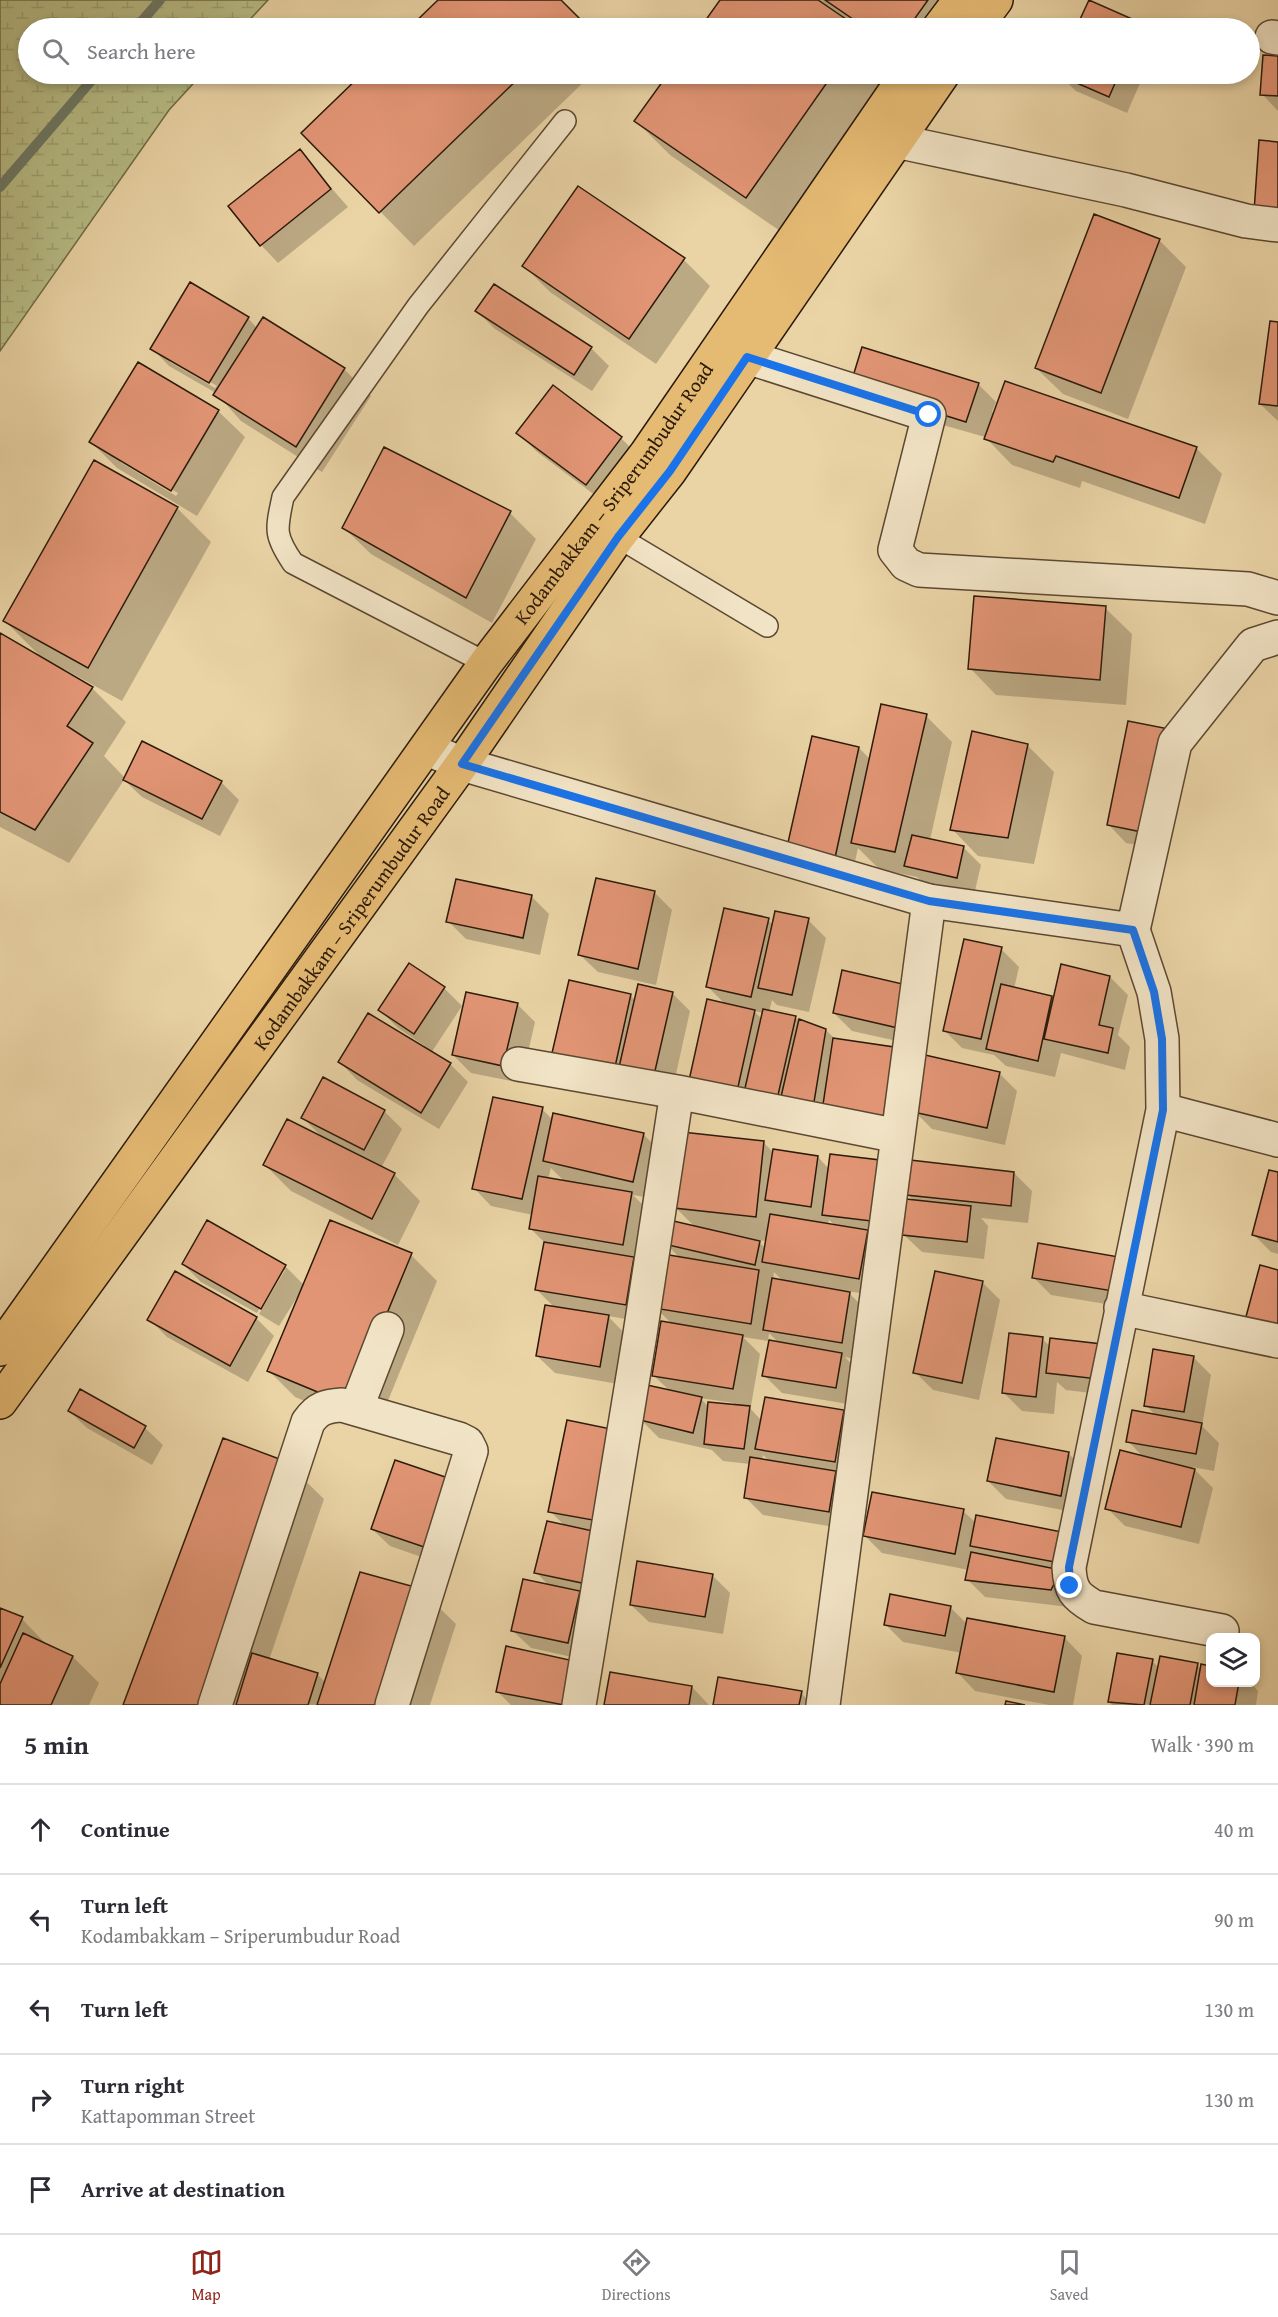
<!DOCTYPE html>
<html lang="en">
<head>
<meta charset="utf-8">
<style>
	:root { --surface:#fff; --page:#f7f7f7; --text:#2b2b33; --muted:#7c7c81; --line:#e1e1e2; --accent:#8f2418 }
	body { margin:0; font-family:"Gentium Book Plus",serif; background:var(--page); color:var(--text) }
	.controls { position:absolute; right:18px; bottom:18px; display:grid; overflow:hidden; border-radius:12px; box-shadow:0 3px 9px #0003 }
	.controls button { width:54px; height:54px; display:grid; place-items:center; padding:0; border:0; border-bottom:2px solid var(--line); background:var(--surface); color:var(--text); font:30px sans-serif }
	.stop { position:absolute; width:18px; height:18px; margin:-14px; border:4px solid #1a73e8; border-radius:50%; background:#fff }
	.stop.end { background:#1a73e8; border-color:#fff; box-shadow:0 2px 6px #0008 }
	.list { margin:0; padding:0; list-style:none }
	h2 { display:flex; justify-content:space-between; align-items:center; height:78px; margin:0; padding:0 24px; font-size:26px }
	h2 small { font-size:20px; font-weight:400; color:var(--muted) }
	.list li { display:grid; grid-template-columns:39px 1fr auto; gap:18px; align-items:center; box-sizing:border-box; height:90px; padding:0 24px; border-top:2px solid var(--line) }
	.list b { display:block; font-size:22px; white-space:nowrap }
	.list p { margin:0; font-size:20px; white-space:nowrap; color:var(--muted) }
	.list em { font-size:20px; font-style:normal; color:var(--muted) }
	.icon { flex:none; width:33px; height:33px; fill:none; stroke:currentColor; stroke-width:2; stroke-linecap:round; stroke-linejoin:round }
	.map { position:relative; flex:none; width:1278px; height:1705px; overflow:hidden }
	.search { position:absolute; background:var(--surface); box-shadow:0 3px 9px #0003; left:18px; right:18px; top:18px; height:66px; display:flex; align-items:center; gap:15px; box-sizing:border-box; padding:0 21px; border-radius:33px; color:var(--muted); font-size:22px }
	.sheet { height:528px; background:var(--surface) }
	nav { display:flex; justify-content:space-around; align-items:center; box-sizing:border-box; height:84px; border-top:2px solid var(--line); background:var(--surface); font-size:16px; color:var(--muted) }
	nav a { display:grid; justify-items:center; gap:3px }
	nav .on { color:var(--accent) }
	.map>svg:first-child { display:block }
</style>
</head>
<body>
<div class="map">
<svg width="1278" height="1705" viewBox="0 0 1278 1705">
	<defs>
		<pattern id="wetland-marsh" width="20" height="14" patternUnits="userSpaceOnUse" patternTransform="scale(1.5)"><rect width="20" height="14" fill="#b7bc86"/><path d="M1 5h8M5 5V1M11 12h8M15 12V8" fill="none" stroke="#9ea172"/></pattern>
	</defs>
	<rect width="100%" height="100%" fill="#ead4a6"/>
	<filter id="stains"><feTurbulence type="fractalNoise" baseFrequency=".00333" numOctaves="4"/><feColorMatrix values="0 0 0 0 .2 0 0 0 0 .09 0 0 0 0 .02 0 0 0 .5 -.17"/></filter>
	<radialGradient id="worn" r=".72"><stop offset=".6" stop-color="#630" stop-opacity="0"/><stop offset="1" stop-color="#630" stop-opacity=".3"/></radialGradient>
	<path fill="url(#wetland-marsh)" stroke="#716b48" stroke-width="1.5" d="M0,0H268L242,28H28V74H202L169,110L0,351Z"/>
	<path fill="#0003" fill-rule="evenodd" d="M440,0H560L588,28H411Z
		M721,0H986L966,28H701Z
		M1090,2L1140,24L1145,28H1078Z
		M1278,57V111L1262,94Z
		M365,74H592L414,246L303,133Z
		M670,74H891L780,231L670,155L636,121Z
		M1058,74H1144L1127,113L1076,91Z
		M299,151L348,207L278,263L261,245Z
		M1159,240L1186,267L1128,419L1063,394L1036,368Z
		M684,260L710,286L656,364L550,292L524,266Z
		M477,311L591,348L609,366L592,391L495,329Z
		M248,318L257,328L263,319L344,369L371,396L322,472L241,421L216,393L169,366L152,348ZM170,359L217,386L215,388L170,362Z
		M1278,323V421L1260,404Z
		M978,384L996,402L992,412L995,413L1196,448L1222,474L1205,524L1082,481L1080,488L1012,465L985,437L869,404Z
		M553,387L621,438L639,456L604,502L536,451L518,433Z
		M218,411L245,437L197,516L117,468L91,442ZM120,459L178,493L176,496L120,462Z
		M177,508L211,542L122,701L64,669L63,671L92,688L126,722L104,756L125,778L221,782L239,800L220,836L142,797L124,780L69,863L0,827V635L43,659L5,621Z
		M510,513L536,539L492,623L371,554L344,528Z
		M1105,608L1132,634L1126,705L996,695L970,668Z
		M926,716L952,742L930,840L963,847L981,865L974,895L923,883L917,877L879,869L858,848L852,875L807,864L859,748L871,760Z
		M1163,730L1181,748L1160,849L1126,843L1109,825Z
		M1028,746L1054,772L1034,864L978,856L952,829Z
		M655,893L672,910L656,985L598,972L580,955Z
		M531,896L549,914L540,955L466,939L448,921Z
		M768,920L773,925L808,920L826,938L809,1012L777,1005L772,1000L769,1012L795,1018L826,1030L836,1040L893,1048L899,1144L707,1103L726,1005L708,987ZM754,1011L763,1013L762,1019Z
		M1001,949L1019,967L1014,989L1054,1000L1110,977L1128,995L1118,1035L1130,1047L1125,1070L1061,1053L1055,1077L1006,1066L994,1055L962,1048L944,1030Z
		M410,965L444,988L462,1006L431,1053L450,1064L468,1082L439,1129L357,1080L340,1062L424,1048L425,1046L398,1028L380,1010Z
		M843,972L915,1045L852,1031L834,1013Z
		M672,993L690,1011L670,1101L571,1070L553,1052L630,995L636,1001Z
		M517,1004L535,1022L521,1083L471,1073L453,1055Z
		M999,1073L1017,1091L1005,1145L932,1129L914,1111Z
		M542,1109L553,1120L643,1134L661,1152L650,1198L633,1195L649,1211L644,1322L608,1316L626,1335L618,1384L555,1373L537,1356L555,1308L537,1290L545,1243L530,1228L533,1215L491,1206L474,1188ZM551,1168L565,1182L548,1179Z
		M384,1111L402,1129L381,1168L394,1174L420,1201L398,1245L291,1191L265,1165L323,1138L303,1118Z
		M763,1142L774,1153L818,1157L829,1169L879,1162L877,1296L847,1291L867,1311L859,1360L845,1357L859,1372L854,1405L782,1393L764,1375L780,1344L769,1333L768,1341L743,1337L760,1354L751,1406L747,1405L762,1421L843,1412L861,1430L846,1529L763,1515L745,1497L750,1464L723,1461L712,1450L659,1438L641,1420L670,1391L653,1375L673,1325L656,1308L681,1259L666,1244L696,1228L676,1208ZM829,1220L836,1226L828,1225ZM757,1240L767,1241L766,1249ZM774,1272L784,1282L773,1280ZM700,1398L734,1403V1406L709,1407ZM763,1455L770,1462L762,1461Z
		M1014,1173L1032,1191L1028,1223L981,1218L988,1226L984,1259L922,1252L904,1235L915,1202L908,1195Z
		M1278,1174V1254L1271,1252L1253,1234Z
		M208,1222L285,1266L304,1285L411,1255L437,1281L376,1430L295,1397L269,1371L303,1288L279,1326L259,1314L285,1270H282L257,1313L201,1282L183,1264Z
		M1118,1258L1130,1308L1051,1295L1033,1277Z
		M982,1282L1000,1300L979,1400L933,1390L915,1372Z
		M256,1318L274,1336L248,1382L167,1337L149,1319Z
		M1042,1339L1051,1347L1116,1396L1066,1390L1057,1382L1054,1414L1022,1411L1004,1393Z
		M1193,1357L1211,1375L1202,1426L1219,1443L1214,1471L1192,1467L1213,1488L1199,1544L1125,1526L1107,1508L1144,1458L1128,1441L1157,1417L1146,1405Z
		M69,1411L145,1428L163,1445L152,1465L87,1428Z
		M615,1431L586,1660L531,1648L513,1631L550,1587L536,1572L565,1526L550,1511Z
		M1069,1454L1086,1471L1078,1513L1006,1499L988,1481Z
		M289,1465L324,1499L269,1660L317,1674L326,1683L421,1590L456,1624L430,1705H124Z
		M456,1482L474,1500L450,1567L390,1546L372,1529Z
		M963,1511L976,1523L1066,1534L1069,1607L985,1597L967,1579L969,1570L882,1553L865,1536Z
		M712,1575L730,1593L723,1634L649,1622L631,1605Z
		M950,1607L967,1624L1065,1638L1082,1656L1073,1705H1049L975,1691L958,1673L962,1653L903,1642L885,1624Z
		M0,1609L22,1619L48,1646L73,1657L99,1683L89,1705H0Z
		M1152,1661L1159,1668L1197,1665L1202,1670V1666L1210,1667V1682H1250L1258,1691L1256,1705H1112L1109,1702Z
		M692,1687L709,1705H606Z
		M497,1691L585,1705H511Z
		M801,1693L813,1705H714Z"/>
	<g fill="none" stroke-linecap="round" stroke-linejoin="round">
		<path stroke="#6c7966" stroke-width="10" d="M136,28L160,0
			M0,187L97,74"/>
	</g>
	<path fill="#e29575" stroke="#2b1a0a" stroke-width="1.5" d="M438,0H561L580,19L570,28H409Z
		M720,0H818L859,28H700Z
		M825,0H928L908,28H866Z
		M1089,0L1141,23L1139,28H1076Z
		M1263,55L1278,56V96L1260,95Z
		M362,74H523L379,213L301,133Z
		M668,74H833L746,198L634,121Z
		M1056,74H1119L1109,97Z
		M1259,140L1278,142V213L1254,212Z
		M300,149L331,189L260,246L228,206Z
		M578,186L685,258L629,339L522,266Z
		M1094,214L1160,239L1101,393L1035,368Z
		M190,282L249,317L209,383L150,349Z
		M494,284L592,347L574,375L475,311Z
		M263,317L345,368L296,447L213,395Z
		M1270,321L1278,322V406L1259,404Z
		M862,347L979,383L966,422L850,386Z
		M138,362L219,410L171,491L89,442Z
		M1005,381L1197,447L1179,498L1056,456L1053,462L984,439Z
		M553,385L622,437L586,485L516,433Z
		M384,447L511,511L466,598L342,528Z
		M94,460L178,507L88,668L3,621Z
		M974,596L1106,606L1100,680L968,669Z
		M0,633L93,687L67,726L93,743L35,830L0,812Z
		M881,704L927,714L895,852L851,843Z
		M1128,721L1164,728L1142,832L1107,825Z
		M972,731L1028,744L1008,838L950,830Z
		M812,736L859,747L835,858L787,847Z
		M142,741L222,781L202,819L123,780Z
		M912,835L964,846L957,878L904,866Z
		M596,878L655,891L638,969L578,955Z
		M456,879L532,895L523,938L446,922Z
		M724,908L769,918L751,997L706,987Z
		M775,911L809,918L792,995L758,988Z
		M964,939L1002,947L981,1039L943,1031Z
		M409,963L445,987L414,1034L378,1010Z
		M1061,964L1110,976L1099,1025L1113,1028L1108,1053L1044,1039Z
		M842,970L907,985L898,1028L833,1013Z
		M569,980L631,994L615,1067L552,1053Z
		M638,984L673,992L652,1084L617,1076Z
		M1001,984L1052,996L1038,1061L986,1049Z
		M466,992L518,1003L503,1066L452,1055Z
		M707,999L755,1010L736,1096L688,1085Z
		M763,1009L796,1016L776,1104L743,1097Z
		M368,1013L451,1063L421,1113L338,1062Z
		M799,1019L826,1029L813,1108L780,1101Z
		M833,1038L894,1047L882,1127L821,1118Z
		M925,1055L1000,1072L987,1128L913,1112Z
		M323,1077L385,1110L364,1150L301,1118Z
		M493,1097L543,1107L522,1199L472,1189Z
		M553,1113L644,1133L633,1182L543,1161Z
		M287,1119L395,1173L372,1219L263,1165Z
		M682,1132L764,1141L756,1217L674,1208Z
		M773,1149L818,1156L811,1207L765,1200Z
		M830,1154L880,1160L871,1221L822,1215Z
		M910,1160L1014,1172L1011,1206L906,1195Z
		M1269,1170L1278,1172V1242L1252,1235Z
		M538,1176L632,1192L623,1245L529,1229Z
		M906,1199L971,1206L967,1242L902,1235Z
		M770,1214L868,1230L859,1279L762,1262Z
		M207,1220L286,1265L261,1309L182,1264Z
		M330,1220L412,1253L349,1405L267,1371Z
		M669,1220L760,1241L755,1265L664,1244Z
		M544,1242L634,1257L626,1305L535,1290Z
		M1038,1243L1119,1257L1113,1291L1032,1278Z
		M663,1254L759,1270L751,1324L654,1308Z
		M1260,1265L1278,1270V1334L1244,1324Z
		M175,1271L257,1317L230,1366L147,1320Z
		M935,1271L983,1281L962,1383L913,1373Z
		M772,1278L850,1292L842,1343L763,1330Z
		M545,1305L609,1315L600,1367L536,1356Z
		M661,1321L743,1335L733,1389L652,1376Z
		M1009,1333L1043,1337L1036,1397L1002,1393Z
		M1050,1338L1102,1344L1098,1379L1046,1373Z
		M769,1340L842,1353L836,1388L762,1376Z
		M1153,1349L1194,1356L1184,1412L1144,1406Z
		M647,1385L702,1397L693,1433L640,1420Z
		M80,1389L146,1426L134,1448L68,1411Z
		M765,1397L844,1410L835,1462L755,1449Z
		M708,1402L750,1406L744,1449L704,1444Z
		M1132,1410L1202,1423L1196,1454L1126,1442Z
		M567,1420L616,1430L598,1521L548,1512Z
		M223,1438L290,1463L208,1705H123Z
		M996,1438L1069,1452L1061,1496L987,1481Z
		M1120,1450L1195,1469L1181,1527L1105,1509Z
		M750,1457L836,1471L829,1512L744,1498Z
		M395,1460L457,1481L433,1550L371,1529Z
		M872,1492L964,1509L955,1554L863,1536Z
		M976,1515L1067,1533L1060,1563L970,1546Z
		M547,1521L593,1531L582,1583L534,1573Z
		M971,1552L1061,1570L1051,1590L965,1580Z
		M637,1561L713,1574L705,1617L630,1605Z
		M360,1572L422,1589L386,1705H317Z
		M523,1579L580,1591L568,1643L511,1631Z
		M890,1594L951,1606L945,1636L884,1625Z
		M0,1608L23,1617L0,1668Z
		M967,1618L1065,1636L1054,1692L956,1673Z
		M23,1633L73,1656L51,1705H0V1684Z
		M506,1646L574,1661L564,1705L496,1692Z
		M252,1653L318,1673L308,1705H236Z
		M1117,1653L1153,1659L1144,1705L1108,1702Z
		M1160,1656L1198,1663L1190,1705H1150Z
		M1201,1664L1210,1666V1682H1239L1235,1705H1194Z
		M610,1672L692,1686L689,1705H604Z
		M718,1677L802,1691L799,1705H713Z
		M1006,1701L1025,1705H1005Z"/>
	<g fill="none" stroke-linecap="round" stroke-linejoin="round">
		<defs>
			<path id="service" d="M618,537L767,626
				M486,663L293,563C274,535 276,530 283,497L418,306L565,121"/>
			<path id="minor" d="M1272,37L1278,38
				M896,141L1126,190L1246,221L1278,225
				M747,357L929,415L895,550L906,564L919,570L1248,589L1278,598
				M1133,930L1154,992L1162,1039L1163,1110L1069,1567C1070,1590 1075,1596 1094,1607L1222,1631
				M518,1064L677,1092L898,1136
				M1163,1110L1278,1140
				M1121,1308L1278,1341
				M356,1409L387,1329
				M215,1705L308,1422C318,1408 326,1406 342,1405L459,1439L467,1443L471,1451L392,1705
				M579,1705L640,1334L677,1092
				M823,1705L929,901"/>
			<path id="tertiary" d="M428,749L462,764L929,901L1133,930L1175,743L1253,645L1278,637"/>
			<g id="primary">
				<path d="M939,28L960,0"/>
				<path d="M975,28L996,0"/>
				<path id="s1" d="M0,1349L486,663L646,454L907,74"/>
				<path id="s2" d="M0,1402L462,764L618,537L670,471L943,74"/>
			</g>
		</defs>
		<use href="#service" stroke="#5b4831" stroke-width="24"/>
		<use href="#minor" stroke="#5b4831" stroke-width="36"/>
		<use href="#tertiary" stroke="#5b4831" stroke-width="36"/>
		<use href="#primary" stroke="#2b1a0a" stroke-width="36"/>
		<use href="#service" stroke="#f1e3c5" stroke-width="21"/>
		<use href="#minor" stroke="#f1e3c5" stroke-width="33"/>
		<use href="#tertiary" stroke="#f1e3c5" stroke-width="33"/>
		<use href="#primary" stroke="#e5ba73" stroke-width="33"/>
	</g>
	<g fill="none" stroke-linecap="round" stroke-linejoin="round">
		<path stroke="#1a73e8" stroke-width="8" d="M929,415L747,357L670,471L618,537L462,764L929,901L1133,930L1154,992L1162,1039L1163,1110L1069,1567L1070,1586"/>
	</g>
	<g text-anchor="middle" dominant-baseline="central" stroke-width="5" stroke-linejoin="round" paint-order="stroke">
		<g font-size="20" fill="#2b1a0a" stroke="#f1e3c5">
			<text stroke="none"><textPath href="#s1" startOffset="1053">Kodambakkam – Sriperumbudur Road</textPath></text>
			<text stroke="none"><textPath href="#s2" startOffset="598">Kodambakkam – Sriperumbudur Road</textPath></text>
		</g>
	</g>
	<rect width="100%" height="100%" filter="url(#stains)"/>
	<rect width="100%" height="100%" fill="url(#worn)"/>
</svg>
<div class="controls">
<button><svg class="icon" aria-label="layers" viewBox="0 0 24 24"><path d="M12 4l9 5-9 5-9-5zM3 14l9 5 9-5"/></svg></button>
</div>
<div class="stop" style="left:929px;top:415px"></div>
<div class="stop end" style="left:1070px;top:1586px"></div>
<div class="search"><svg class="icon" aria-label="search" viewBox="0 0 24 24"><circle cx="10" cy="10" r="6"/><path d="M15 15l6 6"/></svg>Search here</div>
</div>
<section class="sheet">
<h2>5 min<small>Walk · 390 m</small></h2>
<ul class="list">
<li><svg class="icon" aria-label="ahead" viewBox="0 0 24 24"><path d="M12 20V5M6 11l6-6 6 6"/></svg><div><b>Continue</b></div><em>40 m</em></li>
<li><svg class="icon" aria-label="left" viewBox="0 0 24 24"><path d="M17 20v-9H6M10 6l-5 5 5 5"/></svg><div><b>Turn left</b><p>Kodambakkam – Sriperumbudur Road</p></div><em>90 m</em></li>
<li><svg class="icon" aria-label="left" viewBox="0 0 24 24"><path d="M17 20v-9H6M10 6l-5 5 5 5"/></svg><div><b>Turn left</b></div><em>130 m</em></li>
<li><svg class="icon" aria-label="right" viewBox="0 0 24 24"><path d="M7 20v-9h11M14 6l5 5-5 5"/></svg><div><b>Turn right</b><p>Kattapomman Street</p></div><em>130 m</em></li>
<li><svg class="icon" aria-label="arrive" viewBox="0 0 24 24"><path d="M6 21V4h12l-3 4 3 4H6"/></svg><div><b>Arrive at destination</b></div></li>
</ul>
</section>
<nav>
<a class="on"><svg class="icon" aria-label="map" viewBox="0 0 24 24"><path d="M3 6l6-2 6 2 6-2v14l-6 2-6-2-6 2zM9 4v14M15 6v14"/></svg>Map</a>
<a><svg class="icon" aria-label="directions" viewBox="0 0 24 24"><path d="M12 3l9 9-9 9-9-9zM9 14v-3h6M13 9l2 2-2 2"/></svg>Directions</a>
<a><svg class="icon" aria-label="saved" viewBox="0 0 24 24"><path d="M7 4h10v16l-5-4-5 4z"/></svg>Saved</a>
</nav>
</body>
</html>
